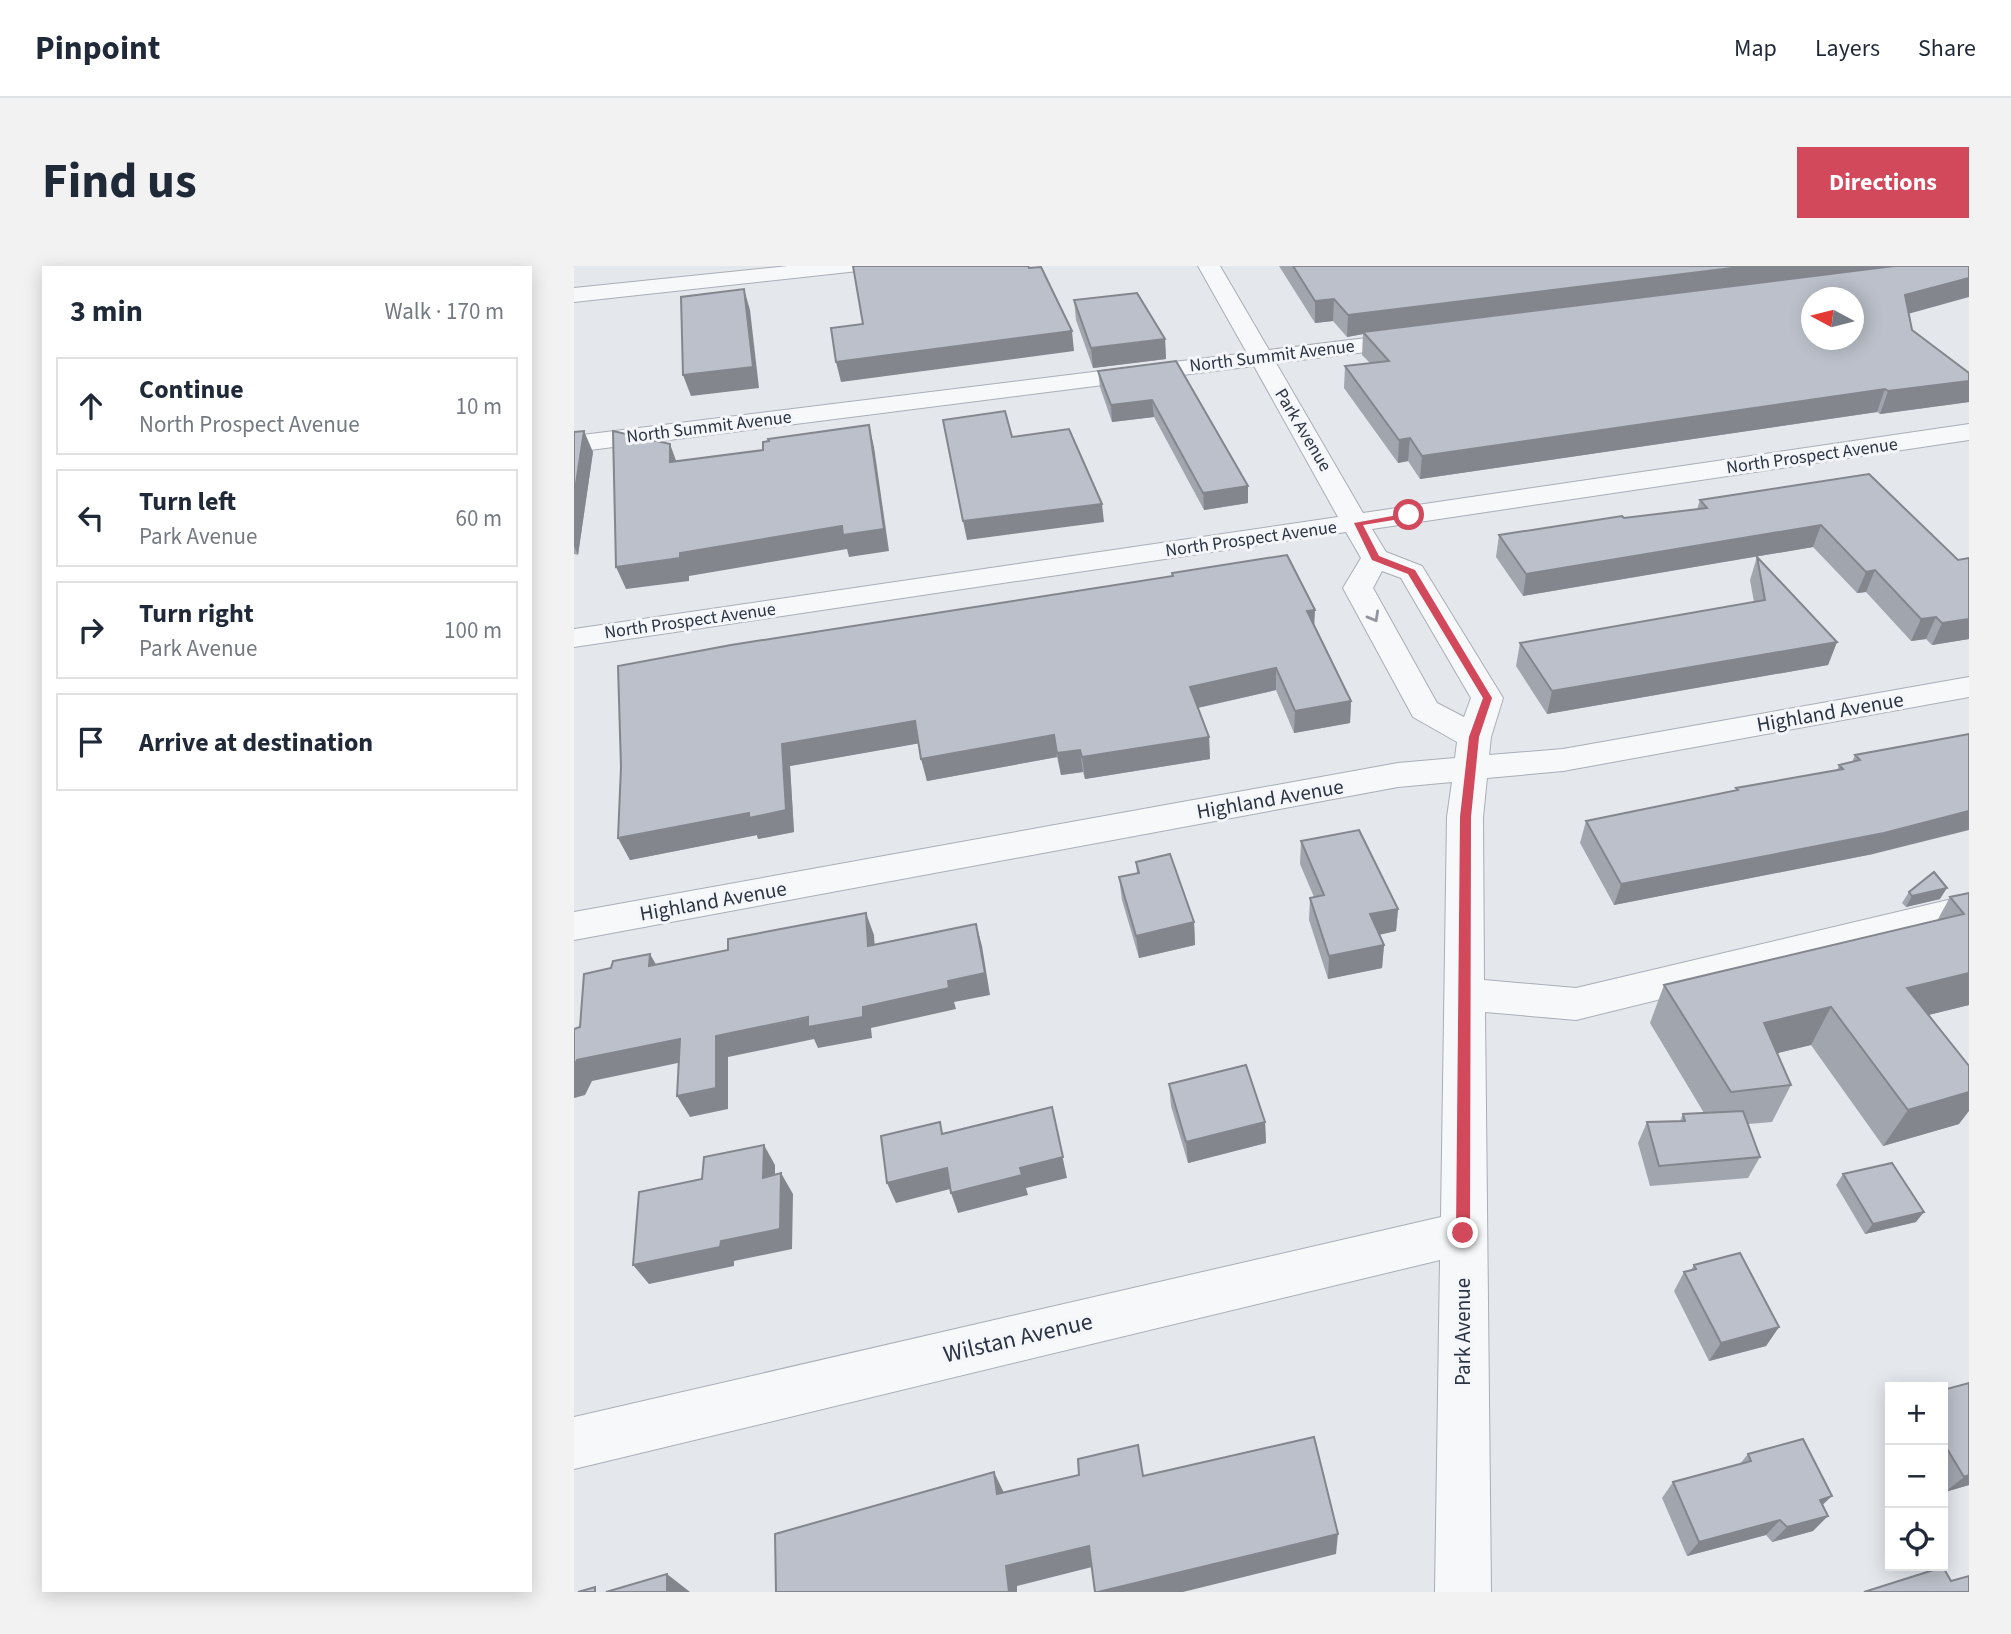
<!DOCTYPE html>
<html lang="en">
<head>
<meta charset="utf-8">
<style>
	:root { --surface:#fff; --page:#f2f2f3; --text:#1f2937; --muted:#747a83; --line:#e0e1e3; --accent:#d1495b }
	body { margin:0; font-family:"Source Sans 3",sans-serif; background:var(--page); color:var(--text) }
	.controls { position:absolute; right:21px; bottom:21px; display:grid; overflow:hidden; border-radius:0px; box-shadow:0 4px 18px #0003 }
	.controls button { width:63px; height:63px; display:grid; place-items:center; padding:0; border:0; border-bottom:2px solid var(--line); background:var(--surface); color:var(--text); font:35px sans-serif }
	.compass { position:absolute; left:1227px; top:21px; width:63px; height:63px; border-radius:50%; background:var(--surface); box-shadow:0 4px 18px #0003; rotate:277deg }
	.stop { position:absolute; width:21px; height:21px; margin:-16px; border:5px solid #d1495b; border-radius:50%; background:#fff }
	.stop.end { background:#d1495b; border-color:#fff; box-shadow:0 2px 7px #0008 }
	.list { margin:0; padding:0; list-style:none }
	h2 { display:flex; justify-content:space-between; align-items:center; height:91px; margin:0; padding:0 28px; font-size:30px }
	h2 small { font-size:23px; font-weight:400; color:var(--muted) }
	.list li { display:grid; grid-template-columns:46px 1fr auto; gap:21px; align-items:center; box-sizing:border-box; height:98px; margin:0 14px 14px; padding:0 14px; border:2px solid var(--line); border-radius:0px }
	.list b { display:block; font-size:26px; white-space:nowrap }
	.list p { margin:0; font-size:23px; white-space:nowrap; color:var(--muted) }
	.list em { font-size:23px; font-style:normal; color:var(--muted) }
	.icon { flex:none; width:38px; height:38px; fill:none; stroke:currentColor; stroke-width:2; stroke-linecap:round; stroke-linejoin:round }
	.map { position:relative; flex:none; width:1395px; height:1326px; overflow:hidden; border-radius:0px }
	header { display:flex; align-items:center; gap:42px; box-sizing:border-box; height:98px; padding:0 35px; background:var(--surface); border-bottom:2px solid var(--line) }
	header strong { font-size:33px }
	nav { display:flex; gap:38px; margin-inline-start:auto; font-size:24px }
	.intro { display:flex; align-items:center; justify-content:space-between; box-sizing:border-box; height:168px; padding:0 42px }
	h1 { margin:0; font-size:49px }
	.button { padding:18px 32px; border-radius:0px; background:var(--accent); color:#fff; font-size:24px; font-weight:700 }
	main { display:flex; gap:42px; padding:0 42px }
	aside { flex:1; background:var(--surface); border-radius:0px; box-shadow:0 4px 18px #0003 }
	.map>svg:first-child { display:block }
</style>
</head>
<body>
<header>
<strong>Pinpoint</strong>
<nav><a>Map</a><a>Layers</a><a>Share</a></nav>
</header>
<div class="intro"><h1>Find us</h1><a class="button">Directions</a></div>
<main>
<aside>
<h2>3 min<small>Walk · 170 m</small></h2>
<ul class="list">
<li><svg class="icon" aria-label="ahead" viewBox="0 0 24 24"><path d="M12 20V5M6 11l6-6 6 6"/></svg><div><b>Continue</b><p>North Prospect Avenue</p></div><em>10 m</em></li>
<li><svg class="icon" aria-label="left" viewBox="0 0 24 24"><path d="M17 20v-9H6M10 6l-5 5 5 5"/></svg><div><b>Turn left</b><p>Park Avenue</p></div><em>60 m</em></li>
<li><svg class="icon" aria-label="right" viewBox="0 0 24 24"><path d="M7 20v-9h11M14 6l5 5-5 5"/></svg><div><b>Turn right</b><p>Park Avenue</p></div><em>100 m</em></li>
<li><svg class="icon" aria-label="arrive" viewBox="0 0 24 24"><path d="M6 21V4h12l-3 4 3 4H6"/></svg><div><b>Arrive at destination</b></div></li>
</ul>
</aside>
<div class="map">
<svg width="1395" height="1326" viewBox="0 0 1395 1326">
	<rect width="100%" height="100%" fill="#e4e7ec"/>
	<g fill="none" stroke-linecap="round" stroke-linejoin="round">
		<defs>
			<path id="minor" d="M214,0H286L283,5L275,6L0,36V22Z
				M624,0H646L695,84L841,66L849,68L853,73L849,78L841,80L702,97L789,247L1395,158V174L798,263L812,286L848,300L929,432L917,471L915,489L989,483L1395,411V431L989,505L913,512L909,551L910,714L1002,722L1395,629V657L1002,754L911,746L917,1326H861L866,994L0,1203V1151L867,951L873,551L878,516L824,521L0,674V646L824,497L881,492L883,476L839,451L769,322L787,292L772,266L0,381V363L764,251L680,100L0,186V170L673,87ZM808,305L827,312L897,432L890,451L863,437L799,322Z"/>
		</defs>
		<use href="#minor" stroke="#a9aeb7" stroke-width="2"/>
		<use href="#minor" fill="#f7f8fa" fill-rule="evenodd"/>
	</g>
	<path fill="#a1a5ae" d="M705,0H1395L1334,48L1338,64L1395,136L1306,148L1303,146L846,213L834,195L824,197L770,122L771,100L796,97L788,89L789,68L773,71L759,55L741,57Z
		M500,34L591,73L592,93L519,102L502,54Z
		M602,95L674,237L630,244L580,151L538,156L526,121L524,105Z
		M0,166L19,186L4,289L0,288Z
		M1295,208L1384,294L1395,292V373L1358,379L1352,373L1337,375L1292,326L1283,327L1239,281L949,330L922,291L925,269L1123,243L1126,234Z
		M1183,291L1263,376L1254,399L973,448L942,400L946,377L1180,336L1176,314Z
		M598,307L741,360L777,435L776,457L720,467L702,424L624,442L635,471L636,493L511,513L509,506L487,509L483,491L353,515L345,477L216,500L220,566L184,573L183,569L56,594L44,572L598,311Z
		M1395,468L1299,588L1040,639L1006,577L1012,555L1162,524V522L1263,505L1265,499L1278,496L1281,489Z
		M727,575L824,643L822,665L805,669L810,679L808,702L754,713L735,654L736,632L740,631L726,598Z
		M562,596L620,656L621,679L565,692L548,634L545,611L563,607Z
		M1335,626L1366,633L1332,641L1328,637Z
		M1395,627V739L1354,749L1385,858L1309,880L1237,779L1203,787L1217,819L1198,856L1174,858L1186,891L1174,912L1076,920L1064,877L1073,856L1106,855L1109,848L1130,847L1076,757L1090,719L1363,655L1376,631Z
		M595,818L691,856L692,877L614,897L597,840Z
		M1269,908L1342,956L1291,968L1262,919Z
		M1120,999L1205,1061L1192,1080L1135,1095L1100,1025L1110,1006L1117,1004Z
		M1369,1124L1395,1219L1371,1226L1369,1223Z
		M1174,1188L1249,1239L1239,1265L1198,1276L1192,1269L1113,1290L1088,1232L1099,1216L1165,1199Z"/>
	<path fill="#83868d" d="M1174,0H1339L789,66V68L773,71L774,49Z
		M1395,12V31L1323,51L1331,29Z
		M170,23L176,44L185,122L117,130L109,109Z
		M760,33L759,55L741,57V35Z
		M498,65L500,85L267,116L262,96Z
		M591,73L592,93L519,102L517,82Z
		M1395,115V136L1306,148L1314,125Z
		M1311,123L1303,146L846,213L848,190Z
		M578,134L580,151L538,156L537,139Z
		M295,159L300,181L315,285L275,291L273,283L115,310V315L52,323L42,301L106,287Z
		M10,165L19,186L4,289L0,280V231Z
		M836,172L834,195L824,197L825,174Z
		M96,178L104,200L96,196Z
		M674,220V237L630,244L629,227Z
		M528,238L530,256L393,274L389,255Z
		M1247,259L1239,281L949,330L952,308Z
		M1301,304L1292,326L1283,327L1292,306Z
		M741,344L740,366L733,345Z
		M1362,351L1352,373L1337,375L1347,353Z
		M1395,353V373L1358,379L1368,357Z
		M1263,376L1254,399L973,448L978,425Z
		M702,402V424L618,443L616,421Z
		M777,435L776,457L720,467L721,445Z
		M341,455L347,477L216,500L220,566L184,573L183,569L56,594L44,572L208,478Z
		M480,469L483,491L353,515L347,493Z
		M635,471L636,493L511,513L508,491Z
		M506,484L509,506L487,509L483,487Z
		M1395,545V564L1299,588L1040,639L1047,618Z
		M1373,622L1366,633L1332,641L1338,630Z
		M824,643L822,665L794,671L796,648Z
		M292,647L300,669L302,702L294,680Z
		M620,656L621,679L565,692L562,670Z
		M402,658L408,680L416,729L380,736L382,743L297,762L298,772L244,782L240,773L154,791V843L116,851L103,830L142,770L289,741L374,715Z
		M810,679L808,702L754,713L755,690Z
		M76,688L88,709L75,700Z
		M1395,707V739L1310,760L1333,722Z
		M1257,741L1237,779L1172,795L1190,757Z
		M106,773L118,794L18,815L11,829L0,832V801L3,794Z
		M1395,826V845L1385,858L1309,880L1334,844Z
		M478,841L493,912L452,922L454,929L384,947L377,927L446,902Z
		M691,856L692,877L614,897L612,876Z
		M190,879L201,899V932L189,912Z
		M373,902L380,922L322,937L313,917Z
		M207,907L219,928L218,983L160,995V1000L75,1018L59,999L147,975Z
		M1350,946L1342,956L1291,968L1299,958Z
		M1205,1061L1192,1080L1135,1095L1147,1077Z
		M420,1206L431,1229L423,1228Z
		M1395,1209V1219L1371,1226L1390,1211Z
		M1258,1230L1242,1245L1246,1234Z
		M1254,1250L1239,1265L1198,1276L1213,1261Z
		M1206,1254L1192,1269L1113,1290L1125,1276Z
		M764,1268L762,1288L609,1326H524Z
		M515,1280L522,1300L443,1320V1326H435L432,1300Z
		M93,1308L116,1326H93Z"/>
	<path fill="#bbc0ca" stroke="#83868d" stroke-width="2" fill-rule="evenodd" d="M279,0H454L455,2L467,1L498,65L262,96L257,62L289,58Z
		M719,0H1174L774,49L760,33L741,35Z
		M1320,0H1395V12L1331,29L1338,64L1395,107V115L1314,125L1311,123L848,190L836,172L825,174L771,100L815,95L789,66ZM1237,32H1279V74H1237Z
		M170,23L179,101L109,109L107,31Z
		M563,27L591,73L517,82L500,34Z
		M602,95L674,220L629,227L578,134L537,139L524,105Z
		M431,145L438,171L495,163L528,238L389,255L369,154Z
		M295,159L310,263L269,269L268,260L106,287V292L42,301L39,165L96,178V196L189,184V176L195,175L194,173Z
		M10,165L0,231V166Z
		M1295,208L1384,294L1395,292V353L1368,357L1362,351L1347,353L1301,304L1292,306L1247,259L952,308L925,269L1048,250L1050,252L1133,242L1126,234Z
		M713,289L741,344L733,345L777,435L721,445L702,402L616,421L635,471L508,491L506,484L483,487L480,469L347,493L341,455L208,478L212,544L175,552V547L44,572L47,501L44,400L157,379L599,310L598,307Z
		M1183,291L1263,376L978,425L946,377L1191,334Z
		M1395,468V545L1310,567L1047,618L1012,555L1164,524L1162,522L1269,503L1265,499L1286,494L1281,489Z
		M785,564L824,643L796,648L810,679L755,690L736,632L750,629L727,575Z
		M596,588L620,656L562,670L545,611L565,607L562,596Z
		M1360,606L1373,622L1338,630L1335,626Z
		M1395,627V707L1333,722L1395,800V826L1334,844L1257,741L1190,757L1217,819L1157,826L1090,719L1390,648L1376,631Z
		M292,647L294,680L402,658L411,707L374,715L375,722L289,741V751L234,761V751L142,770V822L103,830L106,773L3,794L0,801V763L6,761L10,708L37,702L39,695L76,688L75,700L154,684V673Z
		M672,799L691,856L612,876L595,818Z
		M478,841L489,891L446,902L448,909L377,927L373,902L313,917L307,870L366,856L368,868Z
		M1169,845L1186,891L1085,900L1073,856L1111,855L1109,848Z
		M190,879L189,912L207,907L206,963L147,975L146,981L59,999L65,926L128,913L130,891Z
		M1318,897L1350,946L1299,958L1269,908Z
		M1166,987L1205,1061L1147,1077L1110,1006L1122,1003L1120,999Z
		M1395,1117V1209L1390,1211L1369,1176V1124Z
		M740,1171L764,1268L524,1326H521L515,1280L432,1300L435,1326H202L201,1268L420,1206L423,1228L505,1209L504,1193L564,1179L569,1210Z
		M1229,1173L1258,1230L1246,1234L1254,1250L1213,1261L1206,1254L1125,1276L1099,1216L1177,1195L1174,1188Z
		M1369,1301L1377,1315L1395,1310V1326H1290Z
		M93,1308V1326H32Z
		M21,1321V1326H4Z"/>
	<defs><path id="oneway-chevron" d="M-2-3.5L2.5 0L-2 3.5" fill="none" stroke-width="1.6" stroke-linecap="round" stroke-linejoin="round" transform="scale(1.75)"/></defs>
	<use stroke="#9196a0" href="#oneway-chevron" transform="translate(800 351) rotate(61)"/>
	<path fill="#d1495b" d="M835,247L838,251L789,259L805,290L841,304L918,432L905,471L897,551L896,967L889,974L882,967L886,551L895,471L909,432L834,308L798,294L780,257Z"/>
	<g text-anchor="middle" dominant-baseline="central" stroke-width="6" stroke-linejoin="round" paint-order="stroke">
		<g font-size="18" fill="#2b3445" stroke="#f4f6f9">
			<text transform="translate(698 90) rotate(-7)">North Summit Avenue</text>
			<text transform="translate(135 161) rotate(-7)">North Summit Avenue</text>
			<text transform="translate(729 164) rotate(59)">Park Avenue</text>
			<text transform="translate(1238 190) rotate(-8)">North Prospect Avenue</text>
			<text transform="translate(677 273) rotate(-8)">North Prospect Avenue</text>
			<text transform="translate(116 355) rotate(-8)">North Prospect Avenue</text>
		</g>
		<g font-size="21" fill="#2b3445" stroke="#f4f6f9">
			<text transform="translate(1256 446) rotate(-10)">Highland Avenue</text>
			<text transform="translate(696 533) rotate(-10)">Highland Avenue</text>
			<text transform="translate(139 635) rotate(-10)">Highland Avenue</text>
			<text transform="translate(889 1066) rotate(-90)">Park Avenue</text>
		</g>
		<g font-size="24" fill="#2b3445" stroke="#f4f6f9">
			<text transform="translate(444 1072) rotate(-13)">Wilstan Avenue</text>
		</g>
	</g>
</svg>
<div class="controls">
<button>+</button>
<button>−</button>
<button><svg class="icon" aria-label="locate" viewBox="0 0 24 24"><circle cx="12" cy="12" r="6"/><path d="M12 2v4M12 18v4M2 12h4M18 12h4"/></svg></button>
</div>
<svg class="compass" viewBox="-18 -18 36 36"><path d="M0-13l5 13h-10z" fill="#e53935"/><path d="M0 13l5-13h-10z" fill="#747a83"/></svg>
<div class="stop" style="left:835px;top:249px"></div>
<div class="stop end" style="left:889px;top:967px"></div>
</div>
</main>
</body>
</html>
